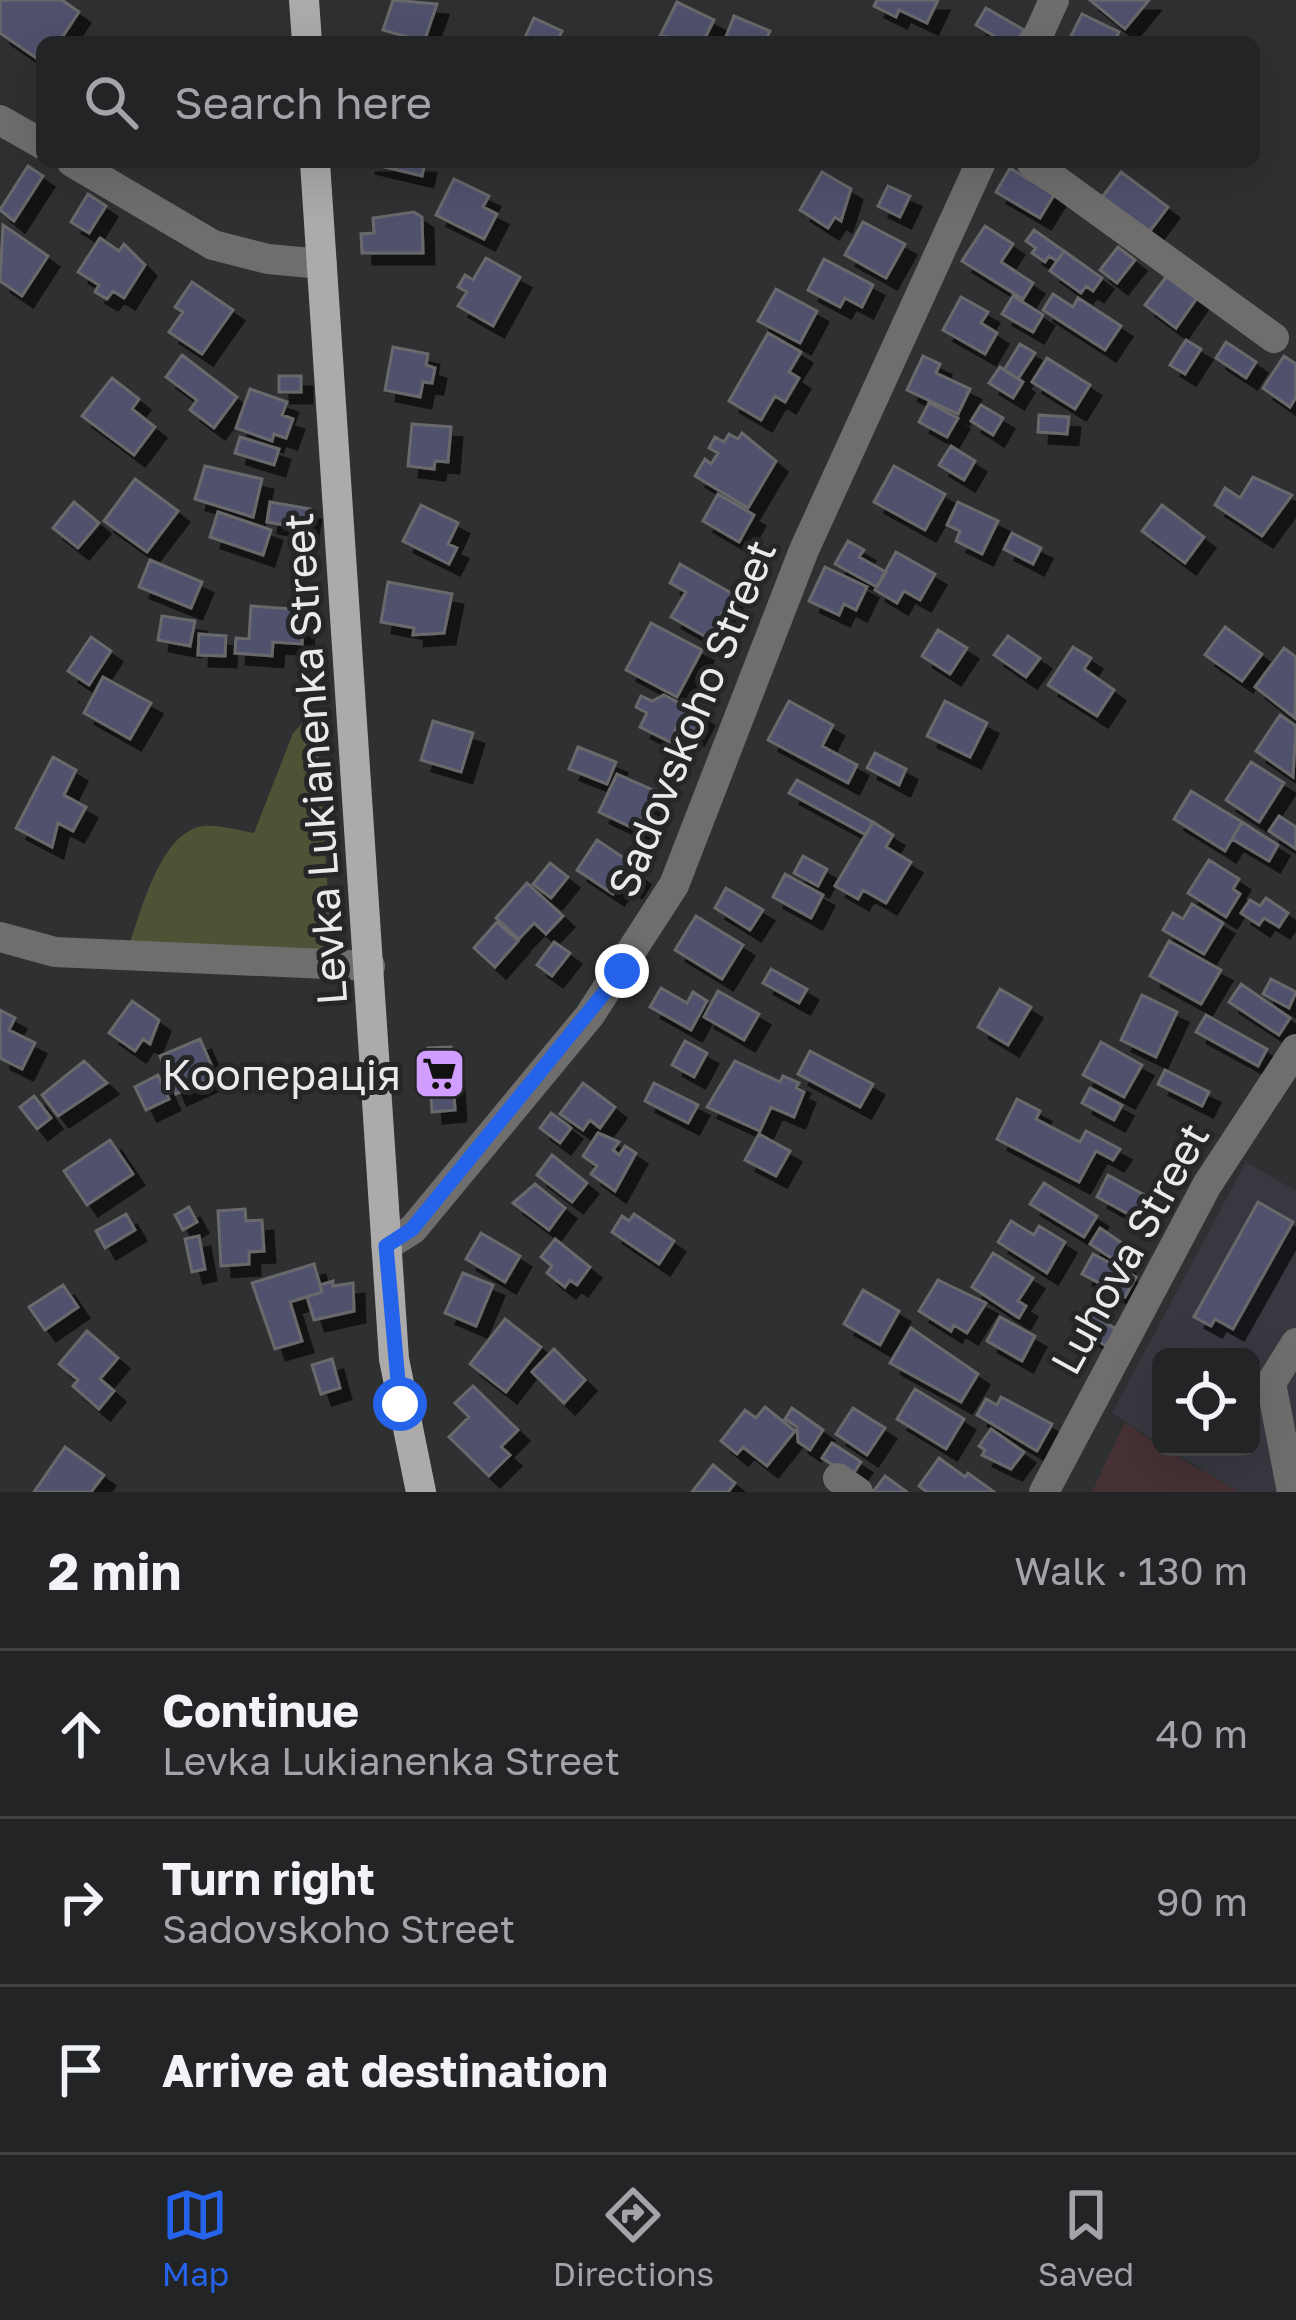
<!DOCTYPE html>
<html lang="en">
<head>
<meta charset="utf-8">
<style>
	:root { --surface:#232426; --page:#2b2c2e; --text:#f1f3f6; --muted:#a3a4a7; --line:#404143; --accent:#2563eb }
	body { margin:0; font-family:"Golos Text",sans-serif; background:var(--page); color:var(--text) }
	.controls { position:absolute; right:36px; bottom:36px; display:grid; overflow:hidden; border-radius:18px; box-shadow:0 12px 48px #0002 }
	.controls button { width:108px; height:108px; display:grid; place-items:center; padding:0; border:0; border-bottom:3px solid var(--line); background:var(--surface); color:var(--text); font:60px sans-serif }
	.stop { position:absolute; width:36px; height:36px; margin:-27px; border:9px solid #2563eb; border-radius:50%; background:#fff }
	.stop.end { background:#2563eb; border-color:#fff; box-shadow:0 3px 12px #0008 }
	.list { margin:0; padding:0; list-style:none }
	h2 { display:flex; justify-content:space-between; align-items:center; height:156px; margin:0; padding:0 48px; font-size:51px }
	h2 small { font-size:39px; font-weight:400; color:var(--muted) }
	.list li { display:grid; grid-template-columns:78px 1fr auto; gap:36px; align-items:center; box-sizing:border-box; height:168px; padding:0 48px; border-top:3px solid var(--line) }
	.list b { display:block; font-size:45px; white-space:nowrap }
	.list p { margin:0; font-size:39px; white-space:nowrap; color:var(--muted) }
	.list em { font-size:39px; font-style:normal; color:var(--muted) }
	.icon { flex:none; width:66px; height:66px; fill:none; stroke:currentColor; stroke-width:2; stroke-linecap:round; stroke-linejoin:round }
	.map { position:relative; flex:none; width:1296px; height:1492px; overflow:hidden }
	.search { position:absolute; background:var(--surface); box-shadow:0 12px 48px #0002; left:36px; right:36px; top:36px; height:132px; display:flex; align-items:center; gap:30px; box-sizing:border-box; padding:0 42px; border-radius:18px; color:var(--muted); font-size:45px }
	.sheet { height:660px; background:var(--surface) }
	nav { display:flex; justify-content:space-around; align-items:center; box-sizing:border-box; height:168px; border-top:3px solid var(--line); background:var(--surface); font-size:33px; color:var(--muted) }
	nav a { display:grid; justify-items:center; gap:6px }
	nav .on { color:var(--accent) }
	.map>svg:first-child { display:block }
</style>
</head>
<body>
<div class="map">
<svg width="1296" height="1492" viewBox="0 0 1296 1492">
	<defs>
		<filter id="shadow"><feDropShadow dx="11" dy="11" stdDeviation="0" flood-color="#0009"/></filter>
	</defs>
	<rect width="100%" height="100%" fill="#2f3032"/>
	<path fill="#373840" d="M1246,1162L1296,1191V1492H1239L1165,1447H1251V1357H1161V1444L1112,1413Z"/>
	<path fill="#463134" d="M1125,1422L1161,1447L1239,1492H1092Z"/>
	<path fill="#505236" d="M317,722L332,958L128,948C141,913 158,839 198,827C214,823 237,830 254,833L293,733L302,724Z"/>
	<path fill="#50516d" stroke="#69696c" stroke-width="3" filter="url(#shadow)" d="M0,0H62L79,12L59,42H42V62L0,33Z
		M393,0L437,4L424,42L383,30Z
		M877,0H938L927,23L899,10L896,17L874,6Z
		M1090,0H1149L1125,29Z
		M677,2L714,20L703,42L660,36Z
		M986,8L1024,30L1016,42H1004L976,25Z
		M1082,14L1119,32L1114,42H1068Z
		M734,16L770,31L765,42H724Z
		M534,18L562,31L557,42H523Z
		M364,162H425L422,176Z
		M28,166L43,176L14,221L0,210Z
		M1010,168L1054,195L1040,218L996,192Z
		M822,172L851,189L841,221L835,217L828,228L800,210Z
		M1121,172L1168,207L1147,235L1100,200Z
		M454,179L489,196L483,207L497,214L484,239L436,215Z
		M888,186L910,196L900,217L878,206Z
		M88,194L106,206L89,233L71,222Z
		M414,212L422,217L423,253H362L361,234L374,233L373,218Z
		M863,222L905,244L886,278L845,255Z
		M3,225L48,256L22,296L0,281Z
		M985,226L1013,244L1001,262L1033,283L1023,299L962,261Z
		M1034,230L1064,251L1057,261L1049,256L1045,262L1032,253L1036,248L1026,241Z
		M100,238L119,251L124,244L145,265L124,298L113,291L107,299L95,292L99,285L78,272Z
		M1118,247L1135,260L1117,283L1100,270Z
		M1064,251L1102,278L1093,291L1086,286L1081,293L1050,271Z
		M486,258L520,277L493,326L458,306L467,292L458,287L465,275L473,280Z
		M824,259L873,285L862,307L845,298L840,307L808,290Z
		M1169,273L1199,295L1176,328L1145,305Z
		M192,282L233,310L202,354L169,332L183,312L175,307Z
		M776,289L817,311L800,343L758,321Z
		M1053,294L1073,307L1078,298L1121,326L1105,350L1043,310Z
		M1013,296L1043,315L1033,332L1002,314Z
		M961,297L988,312L981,323L997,333L985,354L943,330Z
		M768,333L801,352L789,372L799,378L785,402L775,396L761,420L729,401Z
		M1186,340L1201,349L1185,374L1170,365Z
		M1226,342L1256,362L1246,378L1216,358Z
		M1020,344L1035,353L1018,379L1004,370Z
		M393,347L428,354L426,365L435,368L432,383L423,382L420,397L385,390Z
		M182,355L237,397L214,428L190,410L197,400L166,377Z
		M923,356L940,364L936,373L970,389L958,414L907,390Z
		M1284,356L1296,364V397L1290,407L1263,388Z
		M1047,358L1090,385L1075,409L1032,382Z
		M1000,367L1023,382L1013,398L989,383Z
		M279,376H301V392H279Z
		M112,378L139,399L132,409L155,427L134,455L82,416Z
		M250,389L287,402L282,415L293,419L286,438L274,434L272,441L236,428Z
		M929,403L958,418L947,437L919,422Z
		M981,405L1003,418L993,435L971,421Z
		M1039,415L1069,417L1067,434L1038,432Z
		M412,424L451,427L448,462L435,461L434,469L408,466Z
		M742,433L776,461L748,508L695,476L705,459L711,464L718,453L709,448L715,437L724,442L729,434L738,439Z
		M240,437L279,449L274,465L235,453Z
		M951,446L975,461L964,480L939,465Z
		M205,466L262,479L253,517L195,499Z
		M894,466L945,494L925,530L874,502Z
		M1253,477L1292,495L1262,536L1215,505L1225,488L1240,498Z
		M135,479L178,511L147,552L104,521Z
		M718,494L754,515L739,542L703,521Z
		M74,502L99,523L78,548L53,528Z
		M270,502L310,509L306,529L267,522Z
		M958,502L998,521L982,554L956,541L960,531L947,525Z
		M421,505L458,523L448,544L457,548L449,564L403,541Z
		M1162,505L1204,537L1185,563L1142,531Z
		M218,512L271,530L263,555L210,537Z
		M1012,533L1041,548L1033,564L1004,549Z
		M848,541L864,550L859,557L886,572L877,587L835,564Z
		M896,552L935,574L920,600L904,591L897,603L875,590Z
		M150,560L202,582L191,608L139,587Z
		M680,564L733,594L708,638L671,617L686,592L670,583Z
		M825,567L867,587L856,610L844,604L839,615L809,601Z
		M388,582L452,594L444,633L413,635L414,628L381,622Z
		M251,606L304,610L302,644L273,642L272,656L235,653L236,638L249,639Z
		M162,616L195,621L190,646L158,640Z
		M651,623L702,650L677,697L626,670Z
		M1225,627L1262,654L1242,681L1205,655Z
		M938,630L967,648L950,674L922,656Z
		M199,634L226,636L225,656L198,655Z
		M1008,636L1040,658L1026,677L994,655Z
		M91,637L111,651L89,685L68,671Z
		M1073,647L1091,658L1084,669L1114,690L1097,716L1048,685Z
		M1284,648L1296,657L1295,718L1255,687Z
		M103,677L151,703L130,739L84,713Z
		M664,695L703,715L693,734L677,726L670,742L640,727L647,713L636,707L641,696L652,701Z
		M789,701L833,725L822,746L857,765L848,783L768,740Z
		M945,701L987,723L970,757L927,736Z
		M1280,715L1296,726L1293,777L1256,751Z
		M433,721L473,733L461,772L421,760Z
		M578,747L616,762L607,784L569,769Z
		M875,753L906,769L899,785L867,768Z
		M53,757L76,770L64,795L86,807L73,831L58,823L52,847L16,828Z
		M1251,762L1284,783L1259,822L1226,800Z
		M617,774L655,791L637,830L599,812Z
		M797,780L873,822L866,835L789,793Z
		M1191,791L1242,822L1225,851L1174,819Z
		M1279,816L1296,827V849L1269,831Z
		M873,822L893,835L886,847L911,862L886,903L863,890L858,899L835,886Z
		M1242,822L1278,845L1269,861L1232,839Z
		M597,840L633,864L631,868L639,874L631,887L622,881L613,894L577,870Z
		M803,856L827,869L818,886L794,873Z
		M1209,860L1239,879L1233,889L1240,894L1226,917L1188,893Z
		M550,863L568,877L551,898L533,884Z
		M785,874L823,895L811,918L773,897Z
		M527,883L563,916L546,934L534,923L519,939L496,918Z
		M726,888L763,910L750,930L715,908Z
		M1266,898L1288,913L1279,927L1264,918L1259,925L1241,913L1250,900L1260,906Z
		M1192,904L1223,923L1204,954L1163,930L1173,913L1183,919Z
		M696,916L743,945L722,979L675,950Z
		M497,922L518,941L495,967L474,948Z
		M1169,941L1221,970L1201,1004L1150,976Z
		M554,942L570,953L552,976L537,965Z
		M771,969L807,989L799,1003L763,983Z
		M1271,979L1296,992L1289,1008L1263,994Z
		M1241,984L1290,1018L1279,1035L1229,1002Z
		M661,988L687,1003L693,992L707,1001L691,1030L650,1007Z
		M1000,989L1031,1007L1008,1045L978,1027Z
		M718,991L759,1014L744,1040L704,1017Z
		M1142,995L1177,1012L1156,1057L1121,1040Z
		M132,1001L159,1020L150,1044L143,1039L135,1051L109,1033Z
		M0,1010L15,1018L9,1030L35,1043L22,1069L0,1058Z
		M1206,1015L1267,1049L1258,1066L1196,1032Z
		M200,1039L216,1076L176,1094L160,1056Z
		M685,1041L707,1053L694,1077L672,1065Z
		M1101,1042L1142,1065L1124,1097L1083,1075Z
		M451,1047L455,1110L432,1112L428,1048Z
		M810,1051L873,1084L860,1107L798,1074Z
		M84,1061L107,1083L58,1116L42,1095Z
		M735,1061L780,1082L783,1076L799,1083L796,1088L804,1092L794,1117L771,1107L760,1131L707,1107Z
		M1165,1070L1209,1092L1202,1106L1158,1084Z
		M158,1075L169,1099L146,1110L135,1087Z
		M583,1083L615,1107L600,1128L590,1120L583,1130L560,1114Z
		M654,1083L698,1105L688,1123L645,1101Z
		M1090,1088L1122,1105L1114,1120L1082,1103Z
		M34,1096L51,1118L37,1129L20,1107Z
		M1017,1099L1040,1111L1036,1119L1080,1142L1086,1131L1120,1149L1113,1160L1096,1151L1079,1182L997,1139Z
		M551,1113L571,1128L560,1143L540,1128Z
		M598,1133L619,1142L613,1150L619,1155L625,1146L636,1153L615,1191L591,1174L597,1166L583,1156Z
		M759,1134L790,1151L776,1176L745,1160Z
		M110,1140L133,1174L87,1205L64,1171Z
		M552,1155L587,1183L572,1202L537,1175Z
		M1108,1175L1150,1198L1139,1220L1097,1197Z
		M1044,1183L1097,1216L1084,1237L1030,1204Z
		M535,1184L565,1208L549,1230L513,1203Z
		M1258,1202L1293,1222L1233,1329L1215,1319L1211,1326L1194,1317Z
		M189,1207L197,1222L183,1230L175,1215Z
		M245,1209L246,1221L262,1220L264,1251L249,1252V1264L221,1266L218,1211Z
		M126,1214L135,1230L105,1248L96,1231Z
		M634,1214L674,1241L659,1264L612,1232L622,1216L629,1221Z
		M1011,1221L1034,1235L1039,1226L1065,1242L1047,1273L998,1242Z
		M1100,1228L1132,1250L1122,1265L1090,1244Z
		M481,1233L520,1256L505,1282L466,1259Z
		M199,1236L205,1269L192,1272L185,1239Z
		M555,1239L590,1267L577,1285L570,1280L565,1287L547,1273L552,1266L541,1257Z
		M993,1253L1033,1278L1018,1301L1026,1306L1019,1318L972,1287Z
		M1093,1254L1136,1277L1125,1297L1082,1274Z
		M314,1264L322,1292L290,1302L302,1341L275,1349L252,1283Z
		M463,1273L493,1285L476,1326L445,1313Z
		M938,1280L986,1303L967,1333L954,1325L951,1331L919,1311Z
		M333,1281V1286L353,1283L354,1311L314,1320L307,1297L322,1292L320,1285Z
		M63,1285L78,1307L45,1330L29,1307Z
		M863,1290L899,1311L880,1345L844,1324Z
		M1093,1315L1116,1329L1106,1346L1083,1331Z
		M1000,1317L1035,1336L1022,1361L987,1341Z
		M505,1319L541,1347L506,1392L470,1364Z
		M911,1328L978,1374L961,1402L890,1363Z
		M87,1331L118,1358L100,1379L114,1391L99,1409L73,1386L78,1380L59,1364Z
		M554,1349L585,1380L564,1403L532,1372Z
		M332,1359L340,1388L321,1394L312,1365Z
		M473,1386L518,1430L501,1447L510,1455L489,1476L449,1437L469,1417L455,1403Z
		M915,1389L964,1419L946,1449L897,1419Z
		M1001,1397L1052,1424L1037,1451L977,1415L986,1399L997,1405Z
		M765,1407L795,1431L767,1466L743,1447L737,1454L721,1441L745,1410L756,1418Z
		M792,1408L823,1430L810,1450L798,1442L797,1427L785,1419Z
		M853,1408L885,1428L867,1455L836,1434Z
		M991,1429L1024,1452L1011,1469L982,1455L985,1450L979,1446Z
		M832,1443L861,1462L851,1477L822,1458Z
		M65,1447L104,1475L91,1492H34Z
		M939,1458L965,1477L968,1473L994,1492H927L919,1486Z
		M713,1465L735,1483L728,1492H692Z
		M885,1476L907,1492H873Z"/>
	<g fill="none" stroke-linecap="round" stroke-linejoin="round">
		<path stroke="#6f6e6d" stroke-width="30" d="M1035,42L1054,0
			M0,120L42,144
			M72,162L213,245L268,259L322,264
			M1031,162L1274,338
			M0,937L55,952L370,966
			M386,1246L413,1229L590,1015L674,885L804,550L981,162
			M838,1478L858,1492
			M1044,1492L1207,1185L1296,1049
			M1292,1492L1271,1383L1296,1343"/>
		<path stroke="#adaba9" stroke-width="30" d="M304,0L307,42
			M315,162L394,1359L421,1492"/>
	</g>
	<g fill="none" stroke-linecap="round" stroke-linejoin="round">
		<path stroke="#2563eb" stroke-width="15" d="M400,1404L386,1246L412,1229L622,971"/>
	</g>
	<defs>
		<symbol id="supermarket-square" viewBox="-11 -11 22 22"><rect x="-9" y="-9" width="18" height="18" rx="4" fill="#d19dfe" stroke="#252628"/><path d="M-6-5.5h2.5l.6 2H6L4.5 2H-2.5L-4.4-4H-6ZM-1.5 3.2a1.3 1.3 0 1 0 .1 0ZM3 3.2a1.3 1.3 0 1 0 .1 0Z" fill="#111"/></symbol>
	</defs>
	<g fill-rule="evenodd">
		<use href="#supermarket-square" x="410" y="1044" width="59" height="59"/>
	</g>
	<g text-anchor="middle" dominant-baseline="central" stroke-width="10" stroke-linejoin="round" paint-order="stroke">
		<g font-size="42" fill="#eaeaec" stroke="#252628">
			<text transform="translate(691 718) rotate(-68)">Sadovskoho Street</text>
			<text transform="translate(314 759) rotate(-94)">Levka Lukianenka Street</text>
			<text transform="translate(1129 1248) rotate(-61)">Luhova Street</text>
		</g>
		<g font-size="42" fill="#eaeaec" stroke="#252628" text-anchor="end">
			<text x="401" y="1074">Кооперація</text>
		</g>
	</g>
</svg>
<div class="controls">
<button><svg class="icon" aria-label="locate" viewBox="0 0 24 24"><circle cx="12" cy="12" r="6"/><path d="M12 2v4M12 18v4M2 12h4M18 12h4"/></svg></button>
</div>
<div class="stop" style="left:400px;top:1404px"></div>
<div class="stop end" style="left:622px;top:971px"></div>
<div class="search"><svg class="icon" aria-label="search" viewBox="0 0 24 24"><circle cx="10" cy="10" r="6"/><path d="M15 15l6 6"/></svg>Search here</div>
</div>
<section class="sheet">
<h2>2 min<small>Walk · 130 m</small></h2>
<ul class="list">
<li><svg class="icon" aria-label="ahead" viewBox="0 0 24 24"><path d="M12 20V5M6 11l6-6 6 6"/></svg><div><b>Continue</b><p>Levka Lukianenka Street</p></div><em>40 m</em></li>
<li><svg class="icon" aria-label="right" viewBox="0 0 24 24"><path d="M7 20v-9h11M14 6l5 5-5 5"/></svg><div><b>Turn right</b><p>Sadovskoho Street</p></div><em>90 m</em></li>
<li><svg class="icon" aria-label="arrive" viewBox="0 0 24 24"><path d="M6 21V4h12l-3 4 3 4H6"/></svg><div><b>Arrive at destination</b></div></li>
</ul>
</section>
<nav>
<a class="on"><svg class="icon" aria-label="map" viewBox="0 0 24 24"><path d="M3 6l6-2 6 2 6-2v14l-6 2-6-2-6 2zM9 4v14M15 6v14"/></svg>Map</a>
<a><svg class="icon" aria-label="directions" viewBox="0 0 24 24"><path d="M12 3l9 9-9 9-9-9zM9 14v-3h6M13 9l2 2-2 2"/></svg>Directions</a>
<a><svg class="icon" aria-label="saved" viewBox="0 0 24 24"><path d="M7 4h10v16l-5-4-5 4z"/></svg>Saved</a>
</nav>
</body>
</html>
